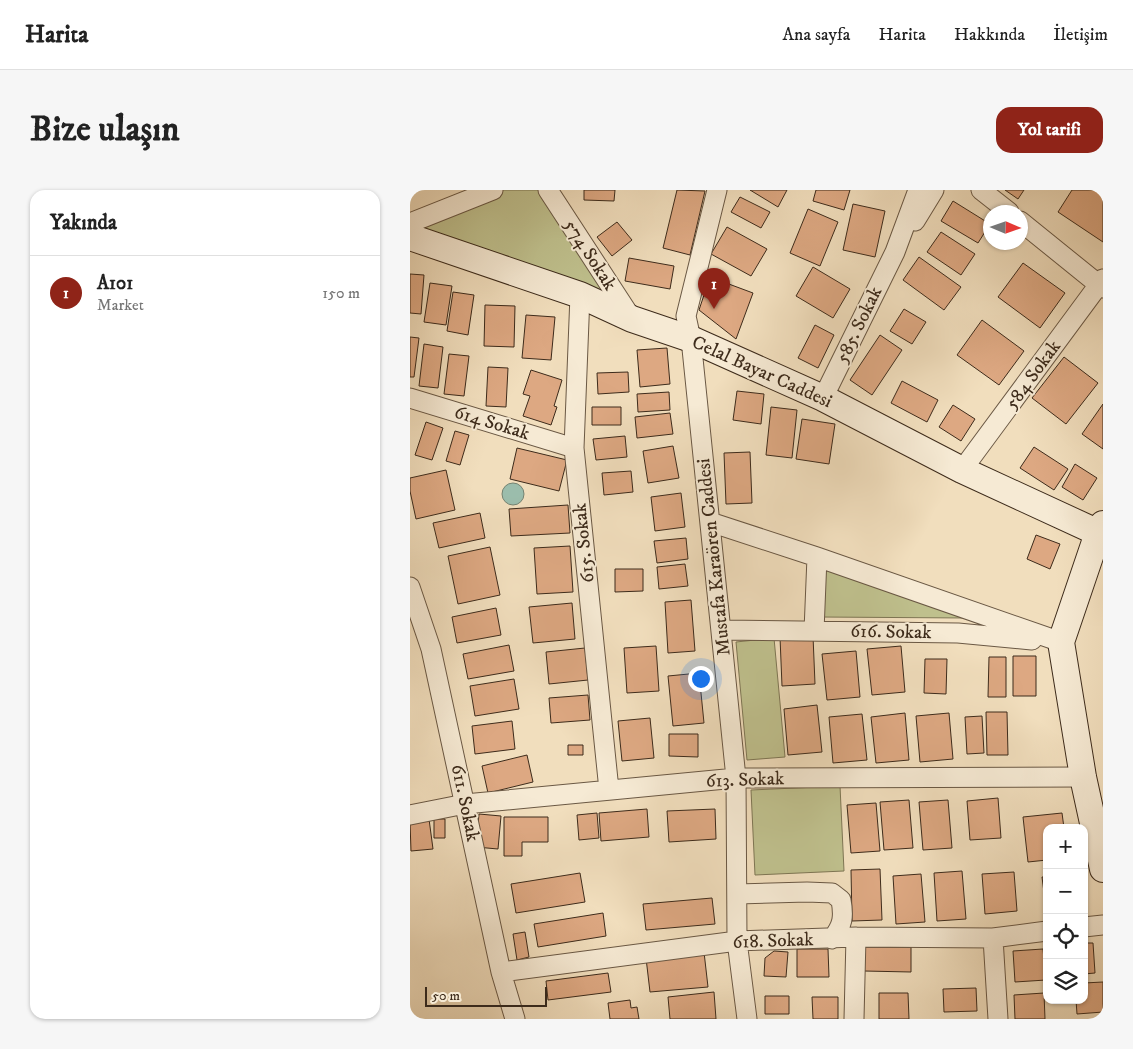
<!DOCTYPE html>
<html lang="tr">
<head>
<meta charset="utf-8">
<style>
	:root { --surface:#fff; --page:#f6f6f6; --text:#222; --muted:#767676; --line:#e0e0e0; --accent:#8f2418 }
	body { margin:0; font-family:"IM FELL DW Pica",serif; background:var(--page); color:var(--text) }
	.controls { position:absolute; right:15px; bottom:15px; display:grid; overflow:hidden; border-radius:10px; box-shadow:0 1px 4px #0004 }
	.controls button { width:45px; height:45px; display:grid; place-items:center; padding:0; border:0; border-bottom:1px solid var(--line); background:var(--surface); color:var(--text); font:25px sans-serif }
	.compass { position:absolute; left:573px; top:15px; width:45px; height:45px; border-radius:50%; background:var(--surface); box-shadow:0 1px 4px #0004; rotate:92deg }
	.scale { position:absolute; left:15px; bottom:12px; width:122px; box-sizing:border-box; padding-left:5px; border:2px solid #3d2b1b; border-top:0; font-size:14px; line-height:18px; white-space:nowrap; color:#3d2b1b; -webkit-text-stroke:4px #f6ead4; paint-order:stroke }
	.you { position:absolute; left:290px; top:488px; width:18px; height:18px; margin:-12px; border:4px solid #fff; border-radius:50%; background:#1a73e8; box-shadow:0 0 0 8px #1a73e833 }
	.badge { display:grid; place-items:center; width:32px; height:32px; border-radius:50%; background:var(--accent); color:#fff; font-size:16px; font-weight:700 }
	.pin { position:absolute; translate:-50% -41px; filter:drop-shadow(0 1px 2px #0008) }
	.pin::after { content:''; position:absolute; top:26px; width:18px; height:15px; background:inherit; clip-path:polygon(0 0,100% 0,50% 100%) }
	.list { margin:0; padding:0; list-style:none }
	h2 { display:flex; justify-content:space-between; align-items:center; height:65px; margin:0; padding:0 20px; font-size:21px }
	h2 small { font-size:16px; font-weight:400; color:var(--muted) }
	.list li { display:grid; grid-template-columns:32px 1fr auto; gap:15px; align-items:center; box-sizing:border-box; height:75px; padding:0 20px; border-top:1px solid var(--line) }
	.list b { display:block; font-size:19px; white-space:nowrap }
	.list p { margin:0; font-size:16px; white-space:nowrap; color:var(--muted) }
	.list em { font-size:16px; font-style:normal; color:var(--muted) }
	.icon { flex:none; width:28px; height:28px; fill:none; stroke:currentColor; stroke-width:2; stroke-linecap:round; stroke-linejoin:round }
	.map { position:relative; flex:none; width:693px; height:829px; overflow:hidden; border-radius:15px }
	header { display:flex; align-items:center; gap:30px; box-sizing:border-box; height:70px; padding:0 25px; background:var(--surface); border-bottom:1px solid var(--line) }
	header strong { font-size:24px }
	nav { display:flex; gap:28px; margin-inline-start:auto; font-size:18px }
	.intro { display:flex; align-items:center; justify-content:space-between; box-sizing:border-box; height:120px; padding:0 30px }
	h1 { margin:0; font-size:35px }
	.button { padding:12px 22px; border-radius:15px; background:var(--accent); color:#fff; font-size:18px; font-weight:700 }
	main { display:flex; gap:30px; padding:0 30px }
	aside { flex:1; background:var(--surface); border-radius:15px; box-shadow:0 1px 4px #0004 }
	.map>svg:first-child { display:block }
</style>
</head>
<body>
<header>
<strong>Harita</strong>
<nav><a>Ana sayfa</a><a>Harita</a><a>Hakkında</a><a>İletişim</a></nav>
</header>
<div class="intro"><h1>Bize ulaşın</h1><a class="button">Yol tarifi</a></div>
<main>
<aside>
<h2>Yakında<small></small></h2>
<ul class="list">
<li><span class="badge">1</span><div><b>A101</b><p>Market</p></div><em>150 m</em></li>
</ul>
</aside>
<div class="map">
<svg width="693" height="829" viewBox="0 0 693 829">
	<rect width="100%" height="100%" fill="#f1debd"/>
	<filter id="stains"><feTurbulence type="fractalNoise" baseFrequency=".004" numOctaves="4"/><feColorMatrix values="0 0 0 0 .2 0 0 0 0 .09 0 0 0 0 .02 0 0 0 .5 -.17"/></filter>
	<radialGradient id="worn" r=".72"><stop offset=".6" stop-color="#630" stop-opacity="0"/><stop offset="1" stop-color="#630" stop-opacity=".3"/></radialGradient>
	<path fill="#bfc08d" stroke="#7e7654" d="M83,0H138L222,129L0,33Z
		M413,376L556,428L410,427Z
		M364,448L375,567L337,570L326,452Z
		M430,596L434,681L345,685L341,600Z"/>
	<path fill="#9bbdac" stroke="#758372" d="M92 304a11 11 0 1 1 22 0a11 11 0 1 1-22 0Z"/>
	<path fill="#dda882" stroke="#3d2b1b" d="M174,0H205L204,11L174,10Z
		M267,0L295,1L280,65L253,58Z
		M340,0H377L368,17Z
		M406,0H440L434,20L403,11Z
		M595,0H614L608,9Z
		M662,0H693V52L648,22Z
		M330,7L360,22L351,38L321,22Z
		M543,11L580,34L568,53L531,31Z
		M443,14L475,21L465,67L433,60Z
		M398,19L428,32L410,76L380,63Z
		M207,32L222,50L202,66L187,47Z
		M317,37L357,59L341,86L301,64Z
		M531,42L565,64L551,85L517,62Z
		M509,67L551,97L534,120L493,90Z
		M219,68L264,76L260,99L215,91Z
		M613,73L655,103L630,138L588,107Z
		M403,77L440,99L423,128L386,106Z
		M0,84L14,85L11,124L0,123Z
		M300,87L343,103L326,149L289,120Z
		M20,93L42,96L36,135L14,132Z
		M43,102L64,105L58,145L37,141Z
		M75,115L105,116L104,157L74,156Z
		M494,119L516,132L502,154L480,141Z
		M116,125L145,127L141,170L112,168Z
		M572,130L614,161L589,195L547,165Z
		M405,135L424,145L408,178L388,168Z
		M470,145L492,160L462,205L440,190Z
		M0,147L9,148L4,187H0Z
		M14,154L33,157L28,198L9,196Z
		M257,158L260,194L230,197L227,160Z
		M39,164L59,166L54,206L34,204Z
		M654,167L688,193L656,234L622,208Z
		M78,177L98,178L96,217L76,216Z
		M121,180L152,190L144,216L147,217L141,235L113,226L120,206L113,204Z
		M218,182L219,202L188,204L187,183Z
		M492,191L528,210L517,232L481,213Z
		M327,201L354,204L351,234L323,230Z
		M259,202L260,220L228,222L227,204Z
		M693,214V259L672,244Z
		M543,215L565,229L551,251L529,237Z
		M182,217H211V235H182Z
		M361,217L387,220L382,268L356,265Z
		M260,223L263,244L227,248L225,227Z
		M392,229L425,234L419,274L386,269Z
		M16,232L33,238L22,270L5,265Z
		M45,241L59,245L50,275L36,271Z
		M215,246L217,267L186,270L183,249Z
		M263,256L269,288L238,293L233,261Z
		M624,257L658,279L644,300L610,278Z
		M107,258L157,270L149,301L100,289Z
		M340,262L342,313L316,314L314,263Z
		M665,274L687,288L673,310L652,297Z
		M36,280L45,320L6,329L0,301V288Z
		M221,281L223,302L194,305L192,283Z
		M271,303L275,337L245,341L241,307Z
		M158,315L160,343L101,346L99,319Z
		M70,323L75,348L29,358L23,333Z
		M626,345L650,354L640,379L617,369Z
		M276,348L278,369L247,373L244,351Z
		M160,356L163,402L127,404L124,358Z
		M80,357L90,405L48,414L38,366Z
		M275,374L278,396L249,399L247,377Z
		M205,379H233V401L205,402Z
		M281,410L285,461L258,463L255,412Z
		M162,413L165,449L123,453L119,417Z
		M86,418L91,445L47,453L42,427Z
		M403,446L405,494L372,496L370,447Z
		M99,455L104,481L58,489L53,464Z
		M246,456L249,501L217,503L214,458Z
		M491,456L495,502L462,505L457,459Z
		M175,458L178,490L139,494L136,462Z
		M446,461L450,507L417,510L412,464Z
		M603,466H626V506H603Z
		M579,467H596V507H578Z
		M515,469H537L536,504L514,503Z
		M289,483L294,533L263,536L258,486Z
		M104,489L109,519L65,526L60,496Z
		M178,505L180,530L141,533L139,508Z
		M407,515L412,562L378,565L374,519Z
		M576,522H597L598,565H577Z
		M495,523L499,570L466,573L461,527Z
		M539,523L543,569L510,572L506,526Z
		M452,524L457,570L423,573L419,527Z
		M572,526L574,563L557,564L555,527Z
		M240,528L244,568L212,571L208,531Z
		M102,531L105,559L65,564L62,536Z
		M259,544H288V567L259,566Z
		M158,555H173V565H158Z
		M117,565L123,592L78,603L72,576Z
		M588,608L591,648L560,650L557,611Z
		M499,610L503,658L474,660L470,612Z
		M538,610L542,658L513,660L509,612Z
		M466,613L470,661L441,663L437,615Z
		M237,619L239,647L191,651L189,623Z
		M305,619L306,649L259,652L257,621Z
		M187,623L189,648L169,650L167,625Z
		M652,623L654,638H637V670L618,672L613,627Z
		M69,624L91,626L88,659L66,657Z
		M94,627H138V652H112V666H94Z
		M19,629L23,659L1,661L0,632Z
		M24,629H35V648H24Z
		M470,679L472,730L442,731L441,680Z
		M552,681L556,729L527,731L524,683Z
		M604,682L607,721L575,724L572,684Z
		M170,683L175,712L106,723L101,694Z
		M511,684L515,732L486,734L483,686Z
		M632,687H637V718H636Z
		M302,708L305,734L236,740L233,714Z
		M193,723L196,746L128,757L124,734Z
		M115,742L119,767L107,770L103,744Z
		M674,753H683L685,783L674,784Z
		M454,757H501V782L454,781Z
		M387,759H418L419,787H387Z
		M633,759L636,790L605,792L603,761Z
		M364,761L378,762L376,787L354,786L355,768Z
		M294,762L298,797L240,802L236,768Z
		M198,783L201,802L138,810L136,791Z
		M693,792V822L667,824L666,810H674V793Z
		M566,798L567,821L534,822L533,799Z
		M304,802L306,829H260L258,807Z
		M469,803H498L499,829H469Z
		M634,803L635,829H605L604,805Z
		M355,806H379V824H355Z
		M402,807H428V829H403Z
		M220,810L221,818L227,817L229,829H200L198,813Z"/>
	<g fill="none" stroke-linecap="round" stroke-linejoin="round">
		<defs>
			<path id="street" d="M138,0L222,129
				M307,0L276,126L281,149L326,588L327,751L337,829
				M571,0L599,22
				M505,31L524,0
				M610,31L693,98
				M0,33L83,0
				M170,105L164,258L199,600
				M0,208L164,258
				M413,208L485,62L508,0
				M552,280L693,89
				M300,332L407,367L651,452
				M0,397L21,459L91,782L105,829
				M312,440L548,443L622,450
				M404,441L407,367
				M0,625L55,614L326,588L673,587
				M327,704L397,702L422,703L431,710C434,727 433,735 422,749
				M674,737L693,735
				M583,748L588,829
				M91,782L327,751L446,747L583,748L637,741
				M444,829L446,747"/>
			<path id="secondary" d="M0,47L170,105L222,129L281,149L413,208L552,280L693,345
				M693,334L688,343L651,452L673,587L693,679"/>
		</defs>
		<use href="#street" stroke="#6a5844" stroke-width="21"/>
		<use href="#secondary" stroke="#3d2b1b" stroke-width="28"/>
		<use href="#street" stroke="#f6ead4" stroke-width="19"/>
		<use href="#secondary" stroke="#f6ead4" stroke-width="26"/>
	</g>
	<g text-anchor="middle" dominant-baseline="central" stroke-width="4" stroke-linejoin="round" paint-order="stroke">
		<g font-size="19" fill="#3d2b1b" stroke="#f6ead4">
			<text transform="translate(180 65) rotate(57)">574 Sokak</text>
			<text transform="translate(449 135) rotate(-64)">585. Sokak</text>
			<text transform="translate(352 182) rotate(24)">Celal Bayar Caddesi</text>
			<text transform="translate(623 185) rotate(-54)">584 Sokak</text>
			<text transform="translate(82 233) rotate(17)">614 Sokak</text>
			<text transform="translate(174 353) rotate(-96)">615. Sokak</text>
			<text transform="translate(304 367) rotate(-96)">Mustafa Karaören Caddesi</text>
			<text transform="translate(481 442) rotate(1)">616. Sokak</text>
			<text transform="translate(335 590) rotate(-2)">613. Sokak</text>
			<text transform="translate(55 613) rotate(78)">611. Sokak</text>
			<text transform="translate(363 751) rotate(-2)">618. Sokak</text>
		</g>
	</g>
	<rect width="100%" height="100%" filter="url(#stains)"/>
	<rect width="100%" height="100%" fill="url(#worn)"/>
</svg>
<div class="controls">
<button>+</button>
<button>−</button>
<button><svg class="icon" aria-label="locate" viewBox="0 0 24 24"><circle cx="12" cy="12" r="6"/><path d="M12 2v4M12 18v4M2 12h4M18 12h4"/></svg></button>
<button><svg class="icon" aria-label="layers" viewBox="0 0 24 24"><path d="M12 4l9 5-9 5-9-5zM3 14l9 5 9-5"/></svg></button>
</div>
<svg class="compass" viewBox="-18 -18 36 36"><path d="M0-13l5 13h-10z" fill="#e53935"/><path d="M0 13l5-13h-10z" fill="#767676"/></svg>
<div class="scale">50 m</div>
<div class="you"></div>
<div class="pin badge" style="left:304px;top:119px">1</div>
</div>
</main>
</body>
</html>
